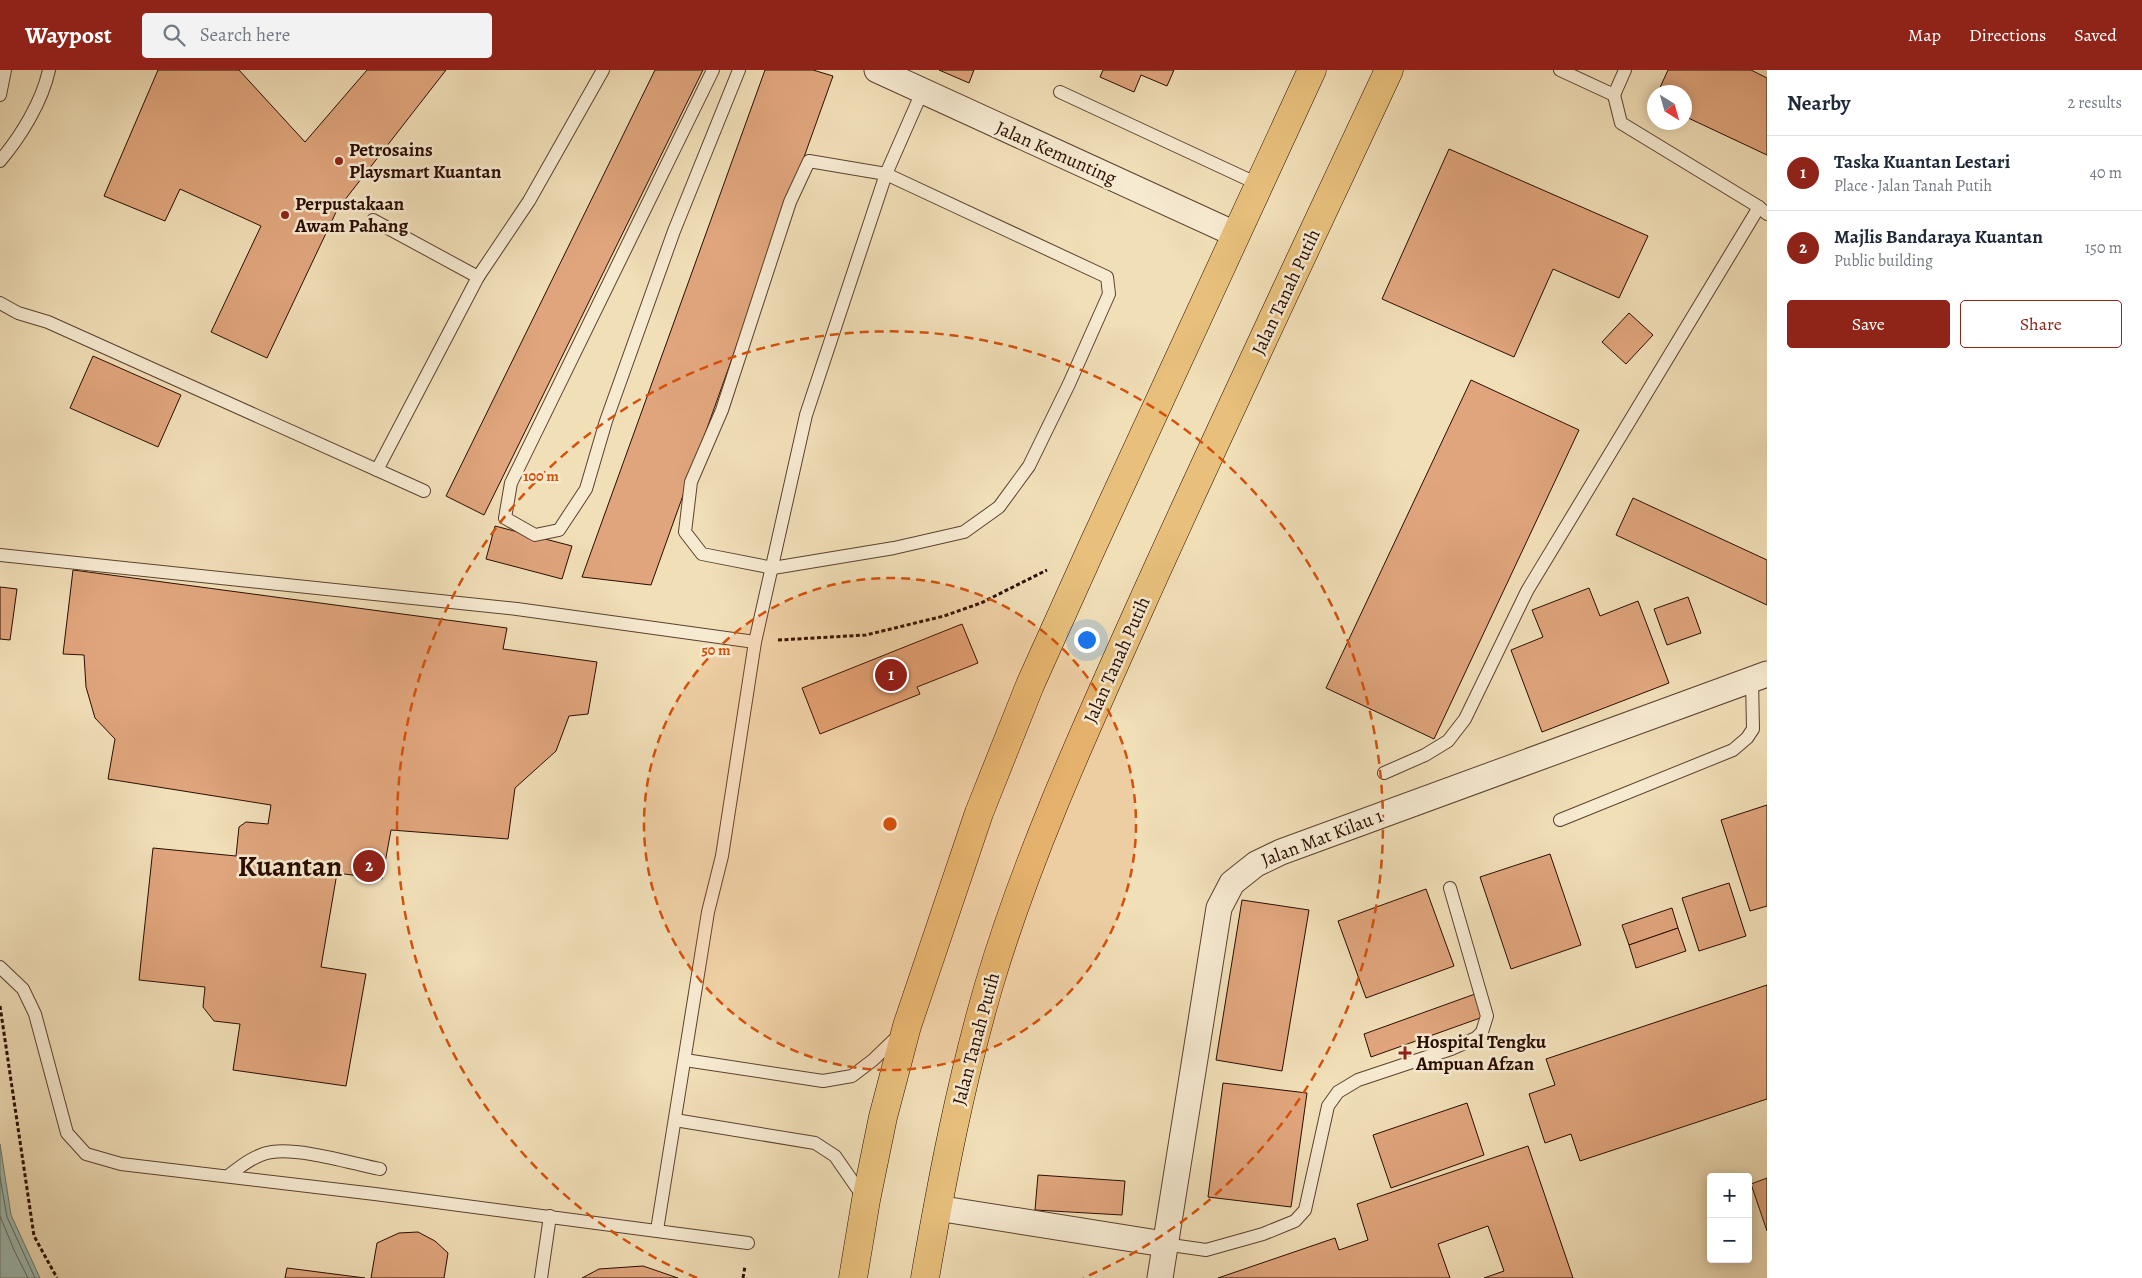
<!DOCTYPE html>
<html lang="en">
<head>
<meta charset="utf-8">
<style>
  body { margin:0; font-family:Alegreya,serif; background:#f2f2f3; color:#1f2937 }
  .controls { position:absolute; right:15px; bottom:15px; display:grid; overflow:hidden; border-radius:5px; box-shadow:0 2px 12px #0003 }
  .controls button { width:45px; height:45px; display:grid; place-items:center; padding:0; border:0; border-bottom:1px solid #e0e1e3; background:#fff; color:#1f2937; font:25px sans-serif }
  .compass { position:absolute; left:1647px; top:15px; width:45px; height:45px; border-radius:50%; background:#fff; box-shadow:0 2px 12px #0003; rotate:143deg }
  .you { position:absolute; left:1086px; top:569px; width:18px; height:18px; margin:-12px; border:4px solid #fff; border-radius:50%; background:#1a73e8; box-shadow:0 0 0 8px #1a73e833 }
  .badge { display:grid; place-items:center; width:32px; height:32px; border-radius:50%; background:#8f2418; color:#fff; font-size:16px; font-weight:700 }
  .pin { position:absolute; translate:-50% -50%; border:2px solid #fff; box-shadow:0 1px 5px #0006 }
  .list { margin:0; padding:0; list-style:none }
  h2 { display:flex; justify-content:space-between; align-items:center; height:65px; margin:0; padding:0 20px; font-size:21px }
  h2 small { font-size:16px; font-weight:400; color:#747a83 }
  .list li { display:grid; grid-template-columns:32px 1fr auto; gap:15px; align-items:center; box-sizing:border-box; height:75px; padding:0 20px; border-top:1px solid #e0e1e3 }
  .list b { display:block; font-size:19px; white-space:nowrap }
  .list p { margin:0; font-size:16px; white-space:nowrap; color:#747a83 }
  .list em { font-size:16px; font-style:normal; color:#747a83 }
  .actions { display:flex; gap:10px; padding:15px 20px }
  .actions a { flex:1; padding:11px 0; border:1px solid #8f2418; border-radius:5px; text-align:center; font-size:18px; color:#8f2418 }
  .actions .main { background:#8f2418; color:#fff }
  .icon { flex:none; width:28px; height:28px; fill:none; stroke:currentColor; stroke-width:2; stroke-linecap:round; stroke-linejoin:round }
  .map { position:relative; flex:none; width:1767px; height:1208px; overflow:hidden }
  header { display:flex; align-items:center; gap:30px; box-sizing:border-box; height:70px; padding:0 25px; background:#8f2418; color:#fff }
  header strong { font-size:24px }
  nav { display:flex; gap:28px; margin-inline-start:auto; font-size:18px }
  .search { width:350px; height:45px; background:#f2f2f3; display:flex; align-items:center; gap:12px; box-sizing:border-box; padding:0 18px; border-radius:5px; color:#747a83; font-size:19px }
  main { display:flex }
  aside { flex:1; background:#fff }
  .map>svg:first-child { display:block }
  .water { fill:#9cbcb5; stroke:#6e766d }
  .lines { fill:none; stroke-linecap:round; stroke-linejoin:round }
  .shore { stroke:#63645a; stroke-width:1 }
  .building { fill:#e0a57c; stroke:#2a0c00 }
  .service-casing { stroke:#5c412e; stroke-width:14 }
  .minor-casing { stroke:#5c412e; stroke-width:27 }
  .trunk-casing { stroke:#2a0c00; stroke-width:29 }
  .path { stroke:#2a0c00; stroke-width:3; stroke-dasharray:4 2.5; stroke-linecap:butt }
  .service { stroke:#f6ead1; stroke-width:12 }
  .minor { stroke:#f6ead1; stroke-width:25 }
  .trunk { stroke:#e8c07c; stroke-width:28 }
  .ring { fill:none; stroke:#d5510b; stroke-width:2.5; stroke-dasharray:9 6 }
  .poi-dot { fill:#8f2418; stroke:#f6ead1; stroke-width:2 }
  .labels { text-anchor:middle; dominant-baseline:central; stroke-width:5; stroke-linejoin:round; paint-order:stroke }
  .poi-label { font-size:19px; font-weight:bold; fill:#2a0c00; stroke:#f6ead1; text-anchor:start }
  .street-label { font-size:19px; fill:#2a0c00; stroke:#f6ead1 }
  .town-label { font-size:29px; font-weight:bold; fill:#2a0c00; stroke:#f6ead1 }
  .centre { fill:#d5510b; stroke:#f6ead1; stroke-width:2.5 }
  .ring-label { font-size:15px; text-anchor:middle; font-weight:bold; fill:#d5510b; stroke:#f6ead1; stroke-width:5; stroke-linejoin:round; paint-order:stroke }
</style>
</head>
<body>
<header>
<strong>Waypost</strong>
<div class="search"><svg class="icon" aria-label="search" viewBox="0 0 24 24"><circle cx="10" cy="10" r="6"/><path d="M15 15l6 6"/></svg>Search here</div>
<nav><a>Map</a><a>Directions</a><a>Saved</a></nav>
</header>
<main>
<div class="map">
<svg width="1767" height="1208" viewBox="0 0 1767 1208">
  <rect width="100%" height="100%" fill="#f1dfb8"/>
  <filter id="stains"><feTurbulence type="fractalNoise" baseFrequency=".004" numOctaves="4"/><feColorMatrix values="0 0 0 0 .2 0 0 0 0 .09 0 0 0 0 .02 0 0 0 .5 -.17"/></filter>
  <radialGradient id="worn" r=".72"><stop offset=".6" stop-color="#630" stop-opacity="0"/><stop offset="1" stop-color="#630" stop-opacity=".3"/></radialGradient>
  <!-- water -->
  <polygon class="water" points="0,1074 11,1145 40,1208 0,1208"/>
  <g class="lines">
    <!-- shore -->
    <g class="shore">
      <polyline points="0,1107 7,1147 35,1208"/>
      <polyline points="0,1146 14,1180 28,1208"/>
    </g>
  </g>
  <!-- building -->
  <g class="building">
    <polygon points="158,0 239,0 305,72 367,0 446,0 337,140 267,288 211,262 261,156 180,119 165,151 104,126"/>
    <polygon points="655,0 703,0 484,445 446,426"/>
    <polygon points="765,0 813,0 833,6 651,515 582,507"/>
    <polygon points="939,0 974,0 969,13"/>
    <polygon points="1103,0 1174,0 1167,16 1141,5 1134,22 1100,7"/>
    <polygon points="1668,0 1751,0 1767,8 1767,85 1684,46 1684,22 1658,22"/>
    <polygon points="1449,79 1648,166 1619,228 1553,199 1514,287 1382,229"/>
    <polygon points="1629,243 1653,265 1626,294 1602,272"/>
    <polygon points="93,286 181,325 158,377 70,338"/>
    <polygon points="1471,310 1579,360 1434,669 1326,618"/>
    <polygon points="1633,428 1767,490 1767,535 1616,465"/>
    <polygon points="495,456 572,476 562,509 486,489"/>
    <polygon points="73,500 507,558 503,579 597,592 588,644 569,646 556,681 515,718 508,769 391,760 382,809 337,803 321,897 366,904 346,1016 233,1000 240,954 214,951 203,937 205,917 139,910 153,778 236,786 239,757 246,752 268,754 271,735 108,709 115,669 95,648 86,617 84,585 63,584"/>
    <polygon points="0,517 17,519 10,570 0,569"/>
    <polygon points="1589,518 1600,546 1638,531 1669,613 1542,662 1511,580 1543,567 1532,540"/>
    <polygon points="1688,527 1701,563 1667,575 1654,539"/>
    <polygon points="962,554 978,593 917,617 920,624 820,664 802,618"/>
    <polygon points="1767,735 1767,836 1750,841 1721,750"/>
    <polygon points="1550,784 1581,875 1511,899 1480,807"/>
    <polygon points="1729,813 1746,866 1699,881 1682,828"/>
    <polygon points="1426,819 1454,896 1366,928 1338,851"/>
    <polygon points="1242,830 1309,840 1282,1001 1216,990"/>
    <polygon points="1672,838 1678,858 1629,875 1622,855"/>
    <polygon points="1678,858 1686,881 1636,898 1629,875"/>
    <polygon points="1767,915 1767,1029 1580,1091 1571,1064 1545,1073 1529,1024 1555,1015 1546,989"/>
    <polygon points="1475,924 1483,947 1371,987 1364,964"/>
    <polygon points="1223,1013 1307,1023 1291,1137 1208,1127"/>
    <polygon points="1467,1033 1484,1085 1391,1118 1373,1065"/>
    <polygon points="1528,1076 1573,1208 1484,1208 1504,1201 1488,1156 1438,1174 1450,1208 1218,1208 1335,1168 1339,1180 1368,1170 1357,1134"/>
    <polygon points="1038,1105 1125,1111 1122,1145 1035,1140"/>
    <polygon points="1767,1108 1767,1161 1751,1114"/>
    <polygon points="418,1162 435,1171 448,1183 444,1208 371,1208 377,1173 399,1163"/>
    <polygon points="643,1196 678,1208 582,1208 599,1199"/>
    <polygon points="287,1198 365,1208 285,1208"/>
  </g>
  <g class="lines">
    <defs>
      <g id="service">
        <polyline points="713,0 511,413 505,448 535,465 559,460 586,419 606,351 674,161 739,0"/>
        <polyline points="1560,0 1614,25 1625,0"/>
        <polyline points="1060,22 1258,114"/>
        <polyline points="0,25 5,0"/>
        <polyline points="1614,25 1621,53 1759,137 1767,144"/>
        <path d="M 0,91 C 21,66 42,32 49,0"/>
        <polygon points="809,91 886,104 1107,207 1109,224 1069,314 1029,396 999,437 964,462 894,478 773,498 702,484 685,462 691,412 722,340 790,132"/>
        <polyline points="373,150 478,207"/>
        <polyline points="0,233 18,243 48,252 424,421"/>
        <polyline points="377,400 478,207 529,131 603,0"/>
        <polyline points="0,485 517,539 755,572"/>
        <polyline points="1384,703 1425,685 1448,671 1465,649 1527,521 1759,137"/>
        <polyline points="1560,750 1733,680 1747,668 1753,659 1752,609"/>
        <polyline points="0,897 23,919 35,944 67,1063 86,1084 121,1094 375,1124 748,1173"/>
        <polyline points="685,990 823,1011 852,1006 873,990 900,964"/>
        <polyline points="675,1050 815,1073 835,1086 864,1128"/>
        <path d="M 228,1106 C 241,1096 256,1084 272,1082 C 301,1078 350,1093 380,1099"/>
        <polyline points="657,1160 708,842 722,786 755,572 806,345 886,104 922,22"/>
        <polyline points="1164,1174 1206,1180 1263,1164 1295,1151 1305,1140 1328,1036 1338,1022 1358,1010 1451,979 1476,968 1482,962 1487,946 1450,818"/>
        <polyline points="541,1208 550,1146"/>
      </g>
      <g id="minor">
        <polyline points="877,0 1235,164"/>
        <polyline points="937,1138 1164,1174"/>
        <polyline points="1160,1208 1219,838 1232,813 1256,794 1281,782 1767,604"/>
      </g>
      <g id="trunk">
        <polyline points="853,1208 866,1130 883,1047 907,956 979,743 1030,615 1093,475 1312,0"/>
        <path d="M 925,1208 C 942,1109 961,1011 989,915 C 1028,784 1086,658 1142,533 C 1222,355 1306,178 1389,0"/>
      </g>
    </defs>
    <!-- service casing -->
    <use href="#service" class="service-casing"/>
    <!-- minor casing -->
    <use href="#minor" class="minor-casing"/>
    <!-- trunk casing -->
    <use href="#trunk" class="trunk-casing"/>
    <!-- path -->
    <g class="path">
      <polyline points="778,570 866,565 944,546 981,533 1047,500"/>
      <polyline points="0,936 34,1166 57,1208"/>
      <polyline points="743,1208 745,1196"/>
    </g>
    <!-- service -->
    <use href="#service" class="service"/>
    <!-- minor -->
    <use href="#minor" class="minor"/>
    <!-- trunk -->
    <use href="#trunk" class="trunk"/>
  </g>
  <!-- distance rings -->
  <circle cx="890" cy="754" r="246" fill="#d5510b" fill-opacity=".12"/>
  <g class="ring">
    <circle cx="890" cy="754" r="246"/>
    <path d="M697 1208A493 493 0 1 1 1083 1208"/>
  </g>
  <!-- markers -->
  <g class="poi-dot">
    <circle cx="339" cy="91" r="5"/>
    <circle cx="285" cy="145" r="5"/>
    <path d="M1402.5 975.5h5v5h5v5h-5v5h-5v-5h-5v-5h5z"/>
  </g>
  <g class="labels">
    <!-- poi labels -->
    <g class="poi-label">
      <text x="349" y="80">Petrosains<tspan x="349" dy="22">Playsmart Kuantan</tspan></text>
      <text x="295" y="134">Perpustakaan<tspan x="295" dy="22">Awam Pahang</tspan></text>
      <text x="1416" y="972">Hospital Tengku<tspan x="1416" dy="22">Ampuan Afzan</tspan></text>
    </g>
    <!-- street labels -->
    <g class="street-label">
      <text transform="translate(1056 83) rotate(24)">Jalan Kemunting</text>
      <text transform="translate(1286 222) rotate(-65)">Jalan Tanah Putih</text>
      <text transform="translate(1117 590) rotate(-66)">Jalan Tanah Putih</text>
      <text transform="translate(1322 768) rotate(-21)">Jalan Mat Kilau 1</text>
      <text transform="translate(976 969) rotate(-75)">Jalan Tanah Putih</text>
    </g>
    <!-- town labels -->
    <g class="town-label">
      <text x="290" y="796">Kuantan</text>
    </g>
  </g>
  <circle cx="890" cy="754" r="8" class="centre"/>
  <g class="ring-label">
    <text x="541" y="411">100 m</text>
    <text x="716" y="585">50 m</text>
  </g>
  <rect width="100%" height="100%" filter="url(#stains)"/>
  <rect width="100%" height="100%" fill="url(#worn)"/>
</svg>
<div class="controls">
<button>+</button>
<button>−</button>
</div>
<svg class="compass" viewBox="-18 -18 36 36"><path d="M0-13l5 13h-10z" fill="#e53935"/><path d="M0 13l5-13h-10z" fill="#747a83"/></svg>
<div class="you"></div>
<div class="pin badge" style="left:891px;top:605px">1</div>
<div class="pin badge" style="left:369px;top:796px">2</div>
</div>
<aside>
<h2>Nearby<small>2 results</small></h2>
<ul class="list">
<li><span class="badge">1</span><div><b>Taska Kuantan Lestari</b><p>Place · Jalan Tanah Putih</p></div><em>40 m</em></li>
<li><span class="badge">2</span><div><b>Majlis Bandaraya Kuantan</b><p>Public building</p></div><em>150 m</em></li>
</ul>
<div class="actions"><a class="main">Save</a><a>Share</a></div>
</aside>
</main>
</body>
</html>
